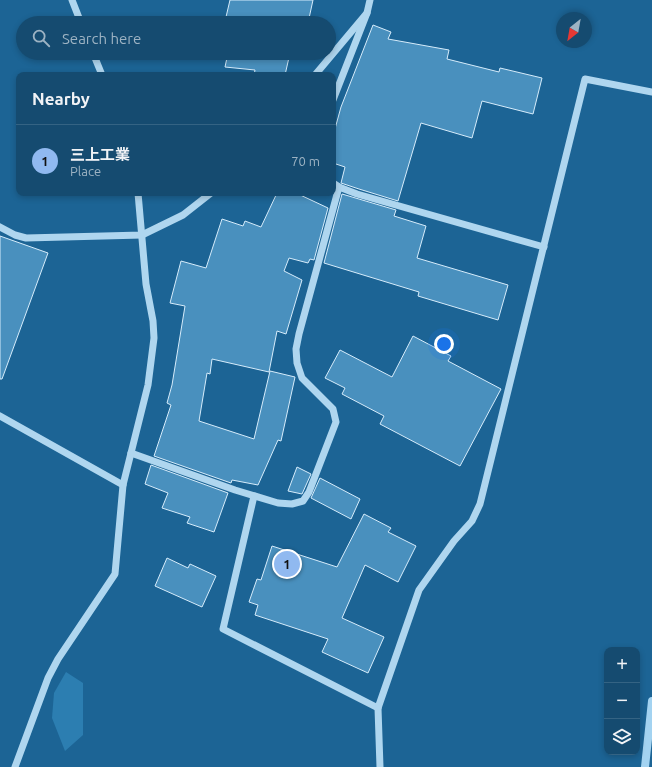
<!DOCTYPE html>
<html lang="en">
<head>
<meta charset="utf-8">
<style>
  body { margin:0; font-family:Ubuntu,"Noto Sans JP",sans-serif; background:#1e5275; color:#f1f3f6 }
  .controls { position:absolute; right:12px; bottom:12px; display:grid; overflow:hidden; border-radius:8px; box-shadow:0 2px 6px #0003 }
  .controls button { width:36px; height:36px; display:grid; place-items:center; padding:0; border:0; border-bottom:1px solid #346383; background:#154b70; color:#f1f3f6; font:20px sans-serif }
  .compass { position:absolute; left:556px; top:12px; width:36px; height:36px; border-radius:50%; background:#154b70; box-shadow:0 2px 6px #0003; rotate:211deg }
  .you { position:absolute; left:444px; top:344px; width:14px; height:14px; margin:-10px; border:3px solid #fff; border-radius:50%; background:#1a73e8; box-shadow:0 0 0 6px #1a73e833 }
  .badge { display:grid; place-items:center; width:26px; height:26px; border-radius:50%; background:#90b9f0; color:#111; font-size:13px; font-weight:700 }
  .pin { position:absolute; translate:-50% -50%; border:2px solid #fff; box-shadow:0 1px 4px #0006 }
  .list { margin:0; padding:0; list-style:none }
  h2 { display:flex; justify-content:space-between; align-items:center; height:52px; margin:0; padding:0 16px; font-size:17px }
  h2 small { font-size:13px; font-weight:400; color:#9db3c3 }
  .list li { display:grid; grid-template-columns:26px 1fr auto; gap:12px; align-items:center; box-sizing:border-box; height:72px; padding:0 16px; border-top:1px solid #346383 }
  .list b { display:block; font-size:15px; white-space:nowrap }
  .list p { margin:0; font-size:13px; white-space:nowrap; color:#9db3c3 }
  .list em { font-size:13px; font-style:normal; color:#9db3c3 }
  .icon { flex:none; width:22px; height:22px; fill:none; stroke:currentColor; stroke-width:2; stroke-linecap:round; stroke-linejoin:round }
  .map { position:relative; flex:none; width:652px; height:767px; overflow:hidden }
  .search { position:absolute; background:#154b70; box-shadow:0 2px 6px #0003; left:16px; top:16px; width:320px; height:44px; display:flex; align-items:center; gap:10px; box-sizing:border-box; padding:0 14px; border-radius:22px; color:#9db3c3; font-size:15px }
  .panel { position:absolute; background:#154b70; box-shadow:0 2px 6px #0003; left:16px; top:72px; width:320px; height:124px; border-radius:8px }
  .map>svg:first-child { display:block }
  .green { fill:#2c7eb1 }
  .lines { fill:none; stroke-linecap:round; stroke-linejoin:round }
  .stream { stroke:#a3d3f1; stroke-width:8 }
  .building { fill:#4990be; stroke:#d6ecfb }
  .minor { stroke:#afd6ef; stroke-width:7 }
</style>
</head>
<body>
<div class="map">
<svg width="652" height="767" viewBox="0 0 652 767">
  <rect width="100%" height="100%" fill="#1c6495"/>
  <!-- green -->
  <polygon class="green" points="66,672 83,683 83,735 65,751 52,718 54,693"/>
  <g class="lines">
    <!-- stream -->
    <polyline class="stream" points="645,767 652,701"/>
  </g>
  <!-- building -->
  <g class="building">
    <polygon points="230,0 313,0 308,23 235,23 236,20 226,17"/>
    <polygon points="373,25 391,32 388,39 449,50 447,59 499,72 500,68 542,78 533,114 482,101 472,138 421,123 398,201 359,189 341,183 345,167 333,163 333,136 341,107"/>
    <polygon points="228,53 290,53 285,75 254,75 255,70 225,67"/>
    <polygon points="277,193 296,193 328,208 314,260 310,259 308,263 289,258 284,271 302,280 286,334 277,331 269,372 212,359 210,374 207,373 199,421 254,439 270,371 295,377 281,441 278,440 258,485 232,480 231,483 154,456 171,405 167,403 172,385 185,306 170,303 181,261 206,268 222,219 243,226 245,221 261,227"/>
    <polygon points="342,194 396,210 394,216 426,226 417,258 508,285 498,320 418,296 419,292 324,263"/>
    <polygon points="0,236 48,253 2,379 0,379"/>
    <polygon points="413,336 451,356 448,361 501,389 460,466 380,424 384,416 342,394 345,388 325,378 340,350 392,377"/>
    <polygon points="151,465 228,493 214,532 187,523 190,517 162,508 168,493 145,484"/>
    <polygon points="297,467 311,474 302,494 288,491"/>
    <polygon points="320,478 360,499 351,519 311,498"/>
    <polygon points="364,514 391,528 388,532 416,546 398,582 365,565 342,618 384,637 368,673 322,652 328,639 255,615 258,605 249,602 257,579 261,580 272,546 337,567"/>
    <polygon points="167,558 188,568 190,564 216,576 202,607 155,586"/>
  </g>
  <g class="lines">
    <!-- minor -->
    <g class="minor">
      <polyline points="72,0 81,23"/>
      <polyline points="93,53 102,75"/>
      <polyline points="315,75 367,13 370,0"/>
      <polyline points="333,100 367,13"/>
      <polyline points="333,183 339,187 357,194 544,247"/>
      <polyline points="0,227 15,235 26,238 142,235 183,215 211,193"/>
      <polyline points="0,416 123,485"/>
      <polyline points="131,453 235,490 278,503 292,504 303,501 309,492 336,422 333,409 302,378 297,363 296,349 299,334 339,187"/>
      <polyline points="254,496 223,629 378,708"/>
      <polyline points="15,767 48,678 58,659 115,574 123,485 148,385 154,338 153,321 146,284 138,193"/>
      <polyline points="380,767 378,708 419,590 454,541 472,521 480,504 585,79 652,92"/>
    </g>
  </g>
</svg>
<div class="controls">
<button>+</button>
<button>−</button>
<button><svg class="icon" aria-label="layers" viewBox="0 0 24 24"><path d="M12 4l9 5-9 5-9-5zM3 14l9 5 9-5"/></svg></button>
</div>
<svg class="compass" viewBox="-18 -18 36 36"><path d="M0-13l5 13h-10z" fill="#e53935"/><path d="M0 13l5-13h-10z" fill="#9db3c3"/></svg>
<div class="you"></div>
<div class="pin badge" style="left:287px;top:564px">1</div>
<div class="search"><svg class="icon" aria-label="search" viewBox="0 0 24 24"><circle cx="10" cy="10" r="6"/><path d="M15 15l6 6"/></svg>Search here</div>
<section class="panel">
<h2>Nearby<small></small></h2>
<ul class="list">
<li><span class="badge">1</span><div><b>三上工業</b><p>Place</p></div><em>70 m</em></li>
</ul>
</section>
</div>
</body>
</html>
